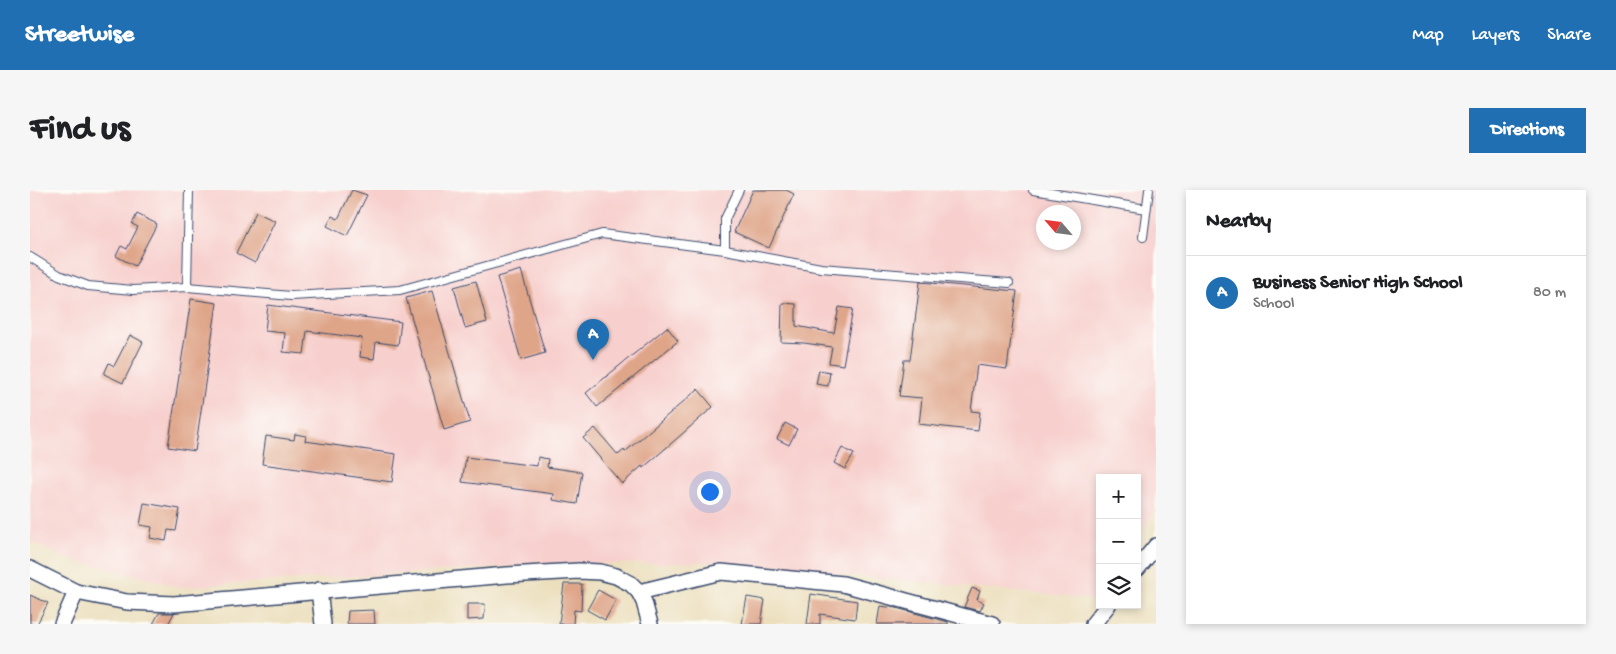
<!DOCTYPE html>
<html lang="en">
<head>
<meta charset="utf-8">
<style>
  body { margin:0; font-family:"Gochi Hand",sans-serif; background:#f6f6f6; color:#202124 }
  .controls { position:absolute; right:15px; bottom:15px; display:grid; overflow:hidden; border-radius:0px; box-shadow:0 2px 8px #0003 }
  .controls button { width:45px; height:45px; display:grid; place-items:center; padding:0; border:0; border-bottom:1px solid #e0e0e0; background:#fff; color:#202124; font:25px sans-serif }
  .compass { position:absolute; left:1006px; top:15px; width:45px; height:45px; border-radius:50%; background:#fff; box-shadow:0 2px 8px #0003; rotate:298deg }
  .you { position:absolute; left:679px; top:301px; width:18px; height:18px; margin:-12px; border:4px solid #fff; border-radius:50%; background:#1a73e8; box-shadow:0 0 0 8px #1a73e833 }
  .badge { display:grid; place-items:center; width:32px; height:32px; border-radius:50%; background:#1f6fb2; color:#fff; font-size:16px; font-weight:700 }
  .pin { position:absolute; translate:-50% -41px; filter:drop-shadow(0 1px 2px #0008) }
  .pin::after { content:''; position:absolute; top:26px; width:18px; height:15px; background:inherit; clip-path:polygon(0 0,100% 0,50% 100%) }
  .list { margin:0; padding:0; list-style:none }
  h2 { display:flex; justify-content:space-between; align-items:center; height:65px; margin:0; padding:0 20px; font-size:21px }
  h2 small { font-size:16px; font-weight:400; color:#757577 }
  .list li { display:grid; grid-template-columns:32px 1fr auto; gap:15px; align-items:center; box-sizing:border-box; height:75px; padding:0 20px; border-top:1px solid #e0e0e0 }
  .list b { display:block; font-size:19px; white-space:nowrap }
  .list p { margin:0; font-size:16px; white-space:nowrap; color:#757577 }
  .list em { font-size:16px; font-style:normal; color:#757577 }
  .icon { flex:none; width:28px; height:28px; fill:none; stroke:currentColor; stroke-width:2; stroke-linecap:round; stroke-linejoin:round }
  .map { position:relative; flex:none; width:1126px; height:434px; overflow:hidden; border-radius:0px }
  header { display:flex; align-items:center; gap:30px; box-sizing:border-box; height:70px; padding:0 25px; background:#1f6fb2; color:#fff }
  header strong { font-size:24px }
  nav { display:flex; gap:28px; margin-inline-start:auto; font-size:18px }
  .intro { display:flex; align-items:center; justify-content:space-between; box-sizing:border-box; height:120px; padding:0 30px }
  h1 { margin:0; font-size:35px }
  .button { padding:12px 22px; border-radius:0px; background:#1f6fb2; color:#fff; font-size:18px; font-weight:700 }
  main { display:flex; gap:30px; padding:0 30px }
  aside { flex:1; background:#fff; border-radius:0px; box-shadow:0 2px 8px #0003 }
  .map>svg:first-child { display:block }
  .built { fill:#f7d0ce; fill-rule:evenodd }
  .building { fill:#dfa589 }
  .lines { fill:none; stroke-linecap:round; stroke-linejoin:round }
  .lane-casing { stroke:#3a496c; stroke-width:10 }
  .street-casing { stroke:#3a496c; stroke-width:18 }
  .lane { stroke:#fff; stroke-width:8 }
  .street { stroke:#fff; stroke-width:15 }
</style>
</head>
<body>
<header>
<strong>Streetwise</strong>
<nav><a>Map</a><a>Layers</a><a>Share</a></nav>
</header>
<div class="intro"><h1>Find us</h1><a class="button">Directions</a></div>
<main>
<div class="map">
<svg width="1126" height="434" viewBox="0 0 1126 434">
  <rect width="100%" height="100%" fill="#fdfcf7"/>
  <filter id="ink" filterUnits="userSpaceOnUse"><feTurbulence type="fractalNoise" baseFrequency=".02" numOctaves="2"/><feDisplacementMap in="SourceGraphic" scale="10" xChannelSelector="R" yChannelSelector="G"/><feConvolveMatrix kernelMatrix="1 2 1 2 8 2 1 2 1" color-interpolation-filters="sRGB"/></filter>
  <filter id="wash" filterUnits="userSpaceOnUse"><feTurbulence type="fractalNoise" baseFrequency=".0096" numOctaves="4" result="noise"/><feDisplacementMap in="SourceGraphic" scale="20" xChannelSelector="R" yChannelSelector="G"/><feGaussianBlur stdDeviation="1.12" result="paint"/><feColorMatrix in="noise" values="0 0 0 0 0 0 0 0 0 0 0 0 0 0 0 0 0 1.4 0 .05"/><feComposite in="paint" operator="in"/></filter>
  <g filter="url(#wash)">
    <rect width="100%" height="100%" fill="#ecdfbe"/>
    <!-- built -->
    <path class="built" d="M 0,0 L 1126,0 L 1126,317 L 1107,350 L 1107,288 L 1070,288 L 1070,410 L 689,372 L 511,375 L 150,397 L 35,368 L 0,351 ZM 1014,22 L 1044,22 L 1044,52 L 1014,52 Z"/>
    <g id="blocks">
      <!-- building -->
      <g class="building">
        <polygon points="322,0 337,5 317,46 297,36 302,26 308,29"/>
        <polygon points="723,0 756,0 764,4 739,58 704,42"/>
        <polygon points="226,22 245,31 225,73 206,63"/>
        <polygon points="107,24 127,34 105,76 86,66 91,56 97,59 108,37 102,34"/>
        <polygon points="491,80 515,163 491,170 467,87"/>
        <polygon points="446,91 457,132 435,138 424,97"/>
        <polygon points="890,92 987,101 977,179 947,175 941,221 950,222 948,241 889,234 892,208 869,206 874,170 880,170"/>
        <polygon points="402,101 440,232 414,240 376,108"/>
        <polygon points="161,109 187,113 165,261 138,257"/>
        <polygon points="752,113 766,114 766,136 804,143 809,117 823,119 813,175 799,173 802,157 774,153 751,152"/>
        <polygon points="238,115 371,132 368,155 346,152 344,169 330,167 332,148 277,141 274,164 253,162 255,143 235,141"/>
        <polygon points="637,137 648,151 567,217 556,203"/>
        <polygon points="100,145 113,152 93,193 74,184 79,173 84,176"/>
        <polygon points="789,180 800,182 798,196 786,194"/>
        <polygon points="668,199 683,217 613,278 612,276 592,294 553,248 565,238 588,265 594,260 595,262"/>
        <polygon points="755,233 767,239 759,255 747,249"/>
        <polygon points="265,244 276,246 275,251 366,264 362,292 232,274 236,246 264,250"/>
        <polygon points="812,258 824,264 815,279 804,273"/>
        <polygon points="436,267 507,276 508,267 518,269 517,277 552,282 547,314 523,310 524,304 432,292"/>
        <polygon points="114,313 150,319 146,341 138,340 136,351 120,348 122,337 110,335"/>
        <polygon points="534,394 552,394 551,421 544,420 543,434 529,434"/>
        <polygon points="942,398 950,401 947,410 954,413 950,421 934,417"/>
        <polygon points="568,400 586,410 575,430 557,420"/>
        <polygon points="781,404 827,411 825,429 790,424 790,434 777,434"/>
        <polygon points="0,405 18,413 7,434 0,434"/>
        <polygon points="717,407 735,410 731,434 712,434"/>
        <polygon points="437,414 455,414 454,429 437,430"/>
        <polygon points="850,416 866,418 918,432 918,434 847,434"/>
        <polygon points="344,420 345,434 317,434 318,421"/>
        <polygon points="129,423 144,423 138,434 123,434"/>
      </g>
    </g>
  </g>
  <g filter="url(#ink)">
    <use href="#blocks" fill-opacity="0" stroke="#3a496c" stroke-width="1"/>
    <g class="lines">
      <defs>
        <g id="lane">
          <polyline points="1003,0 1116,19"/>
          <polyline points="1113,47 1119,0"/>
          <polyline points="695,60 695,29 709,0"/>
          <polyline points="0,67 29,85 58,96 103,100 157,97 261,106 370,100 572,44 695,60 791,78 979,93"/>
          <polyline points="157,97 159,0"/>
        </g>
        <g id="street">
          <polyline points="0,379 46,402 97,412 144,414 477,385 549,381 570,382 586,386 601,394 609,402 614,412 620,434"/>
          <polyline points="1107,379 1126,356"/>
          <polyline points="289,400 293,434"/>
          <polyline points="609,402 691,382 813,394 962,434"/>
          <polyline points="32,434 46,402"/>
          <polyline points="1063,434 1078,415"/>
        </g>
      </defs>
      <!-- lane casing -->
      <use href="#lane" class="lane-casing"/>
      <!-- street casing -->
      <use href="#street" class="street-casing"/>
      <!-- lane -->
      <use href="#lane" class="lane"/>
      <!-- street -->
      <use href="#street" class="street"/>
    </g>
  </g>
</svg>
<div class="controls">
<button>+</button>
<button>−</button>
<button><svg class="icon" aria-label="layers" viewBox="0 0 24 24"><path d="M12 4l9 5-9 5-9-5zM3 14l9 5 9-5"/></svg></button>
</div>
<svg class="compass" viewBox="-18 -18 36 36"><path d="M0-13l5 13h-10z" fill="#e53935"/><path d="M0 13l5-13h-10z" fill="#757577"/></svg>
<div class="you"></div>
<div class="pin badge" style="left:563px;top:170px">A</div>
</div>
<aside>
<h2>Nearby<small></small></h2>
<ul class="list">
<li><span class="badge">A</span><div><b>Business Senior High School</b><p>School</p></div><em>80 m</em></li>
</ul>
</aside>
</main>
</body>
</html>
